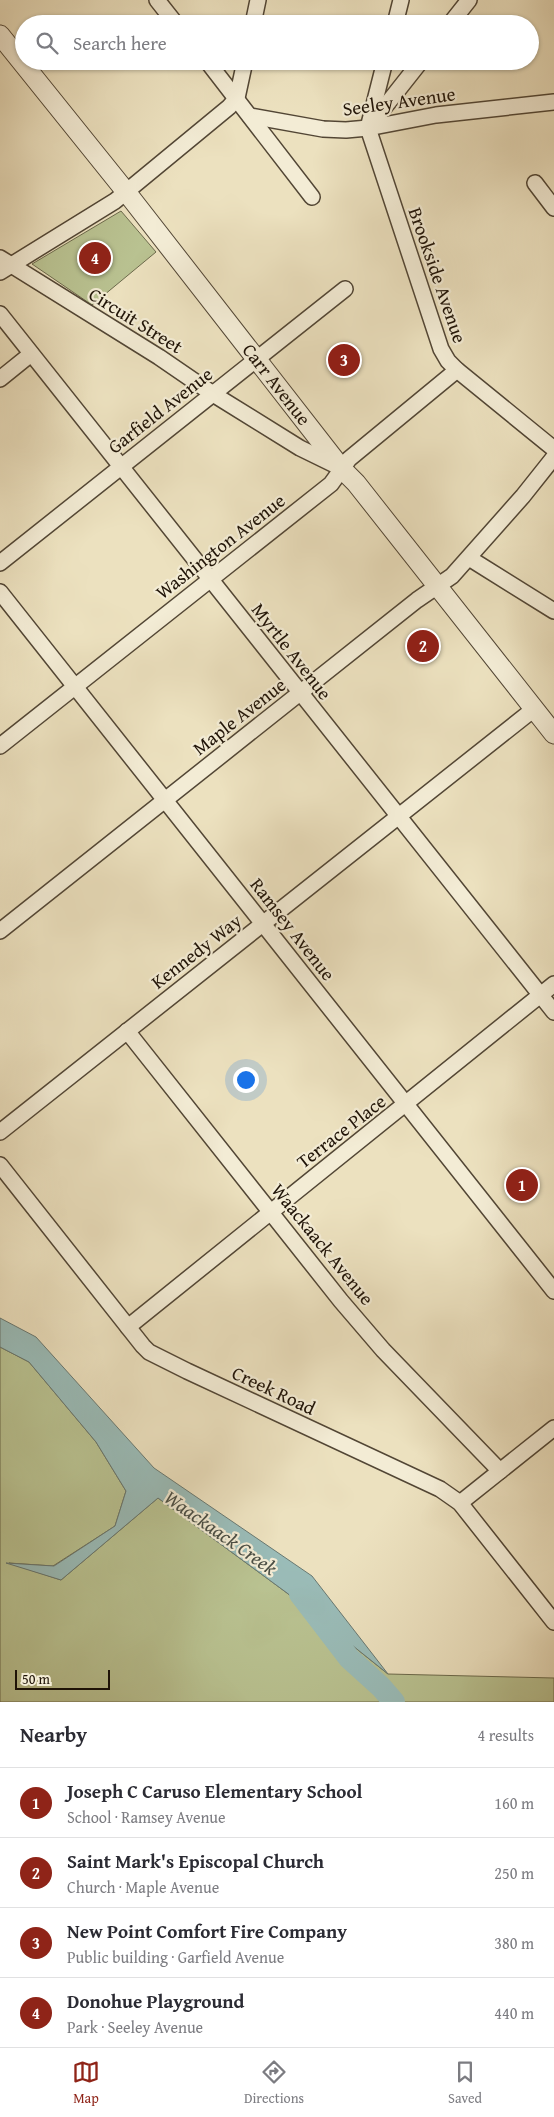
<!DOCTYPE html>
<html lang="en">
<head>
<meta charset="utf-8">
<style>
  body { margin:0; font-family:"Gentium Book Plus",serif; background:#f2f2f3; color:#2b2b33 }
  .scale { position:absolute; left:15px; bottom:12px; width:95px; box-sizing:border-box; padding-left:5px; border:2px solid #1f1307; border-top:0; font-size:14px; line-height:18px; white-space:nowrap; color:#1f1307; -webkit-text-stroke:4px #f3ecd5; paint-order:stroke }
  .you { position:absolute; left:245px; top:1079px; width:18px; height:18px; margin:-12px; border:4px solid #fff; border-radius:50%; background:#1a73e8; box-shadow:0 0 0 8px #1a73e833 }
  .badge { display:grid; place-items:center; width:32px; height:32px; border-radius:50%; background:#8f2418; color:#fff; font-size:16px; font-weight:700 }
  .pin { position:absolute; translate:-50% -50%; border:2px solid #fff; box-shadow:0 1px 5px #0006 }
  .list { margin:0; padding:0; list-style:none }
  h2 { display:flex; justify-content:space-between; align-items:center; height:65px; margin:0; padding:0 20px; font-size:21px }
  h2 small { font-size:16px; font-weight:400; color:#7c7c81 }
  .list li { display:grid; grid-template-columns:32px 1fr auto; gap:15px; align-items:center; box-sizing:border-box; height:70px; padding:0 20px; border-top:1px solid #e1e1e2 }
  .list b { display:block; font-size:19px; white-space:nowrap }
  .list p { margin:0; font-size:16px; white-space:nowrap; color:#7c7c81 }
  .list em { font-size:16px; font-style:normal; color:#7c7c81 }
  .icon { flex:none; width:28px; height:28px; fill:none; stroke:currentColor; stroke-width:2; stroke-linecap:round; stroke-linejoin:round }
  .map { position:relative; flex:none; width:554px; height:1702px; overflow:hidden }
  .search { position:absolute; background:#fff; box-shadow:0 1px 4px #0004; left:15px; right:15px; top:15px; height:55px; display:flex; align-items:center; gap:12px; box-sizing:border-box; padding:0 18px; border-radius:28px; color:#7c7c81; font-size:19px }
  .sheet { height:345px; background:#fff }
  nav { display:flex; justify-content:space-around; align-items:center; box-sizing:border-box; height:70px; border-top:1px solid #e1e1e2; background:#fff; font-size:14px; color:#7c7c81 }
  nav a { display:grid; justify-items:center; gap:2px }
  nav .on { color:#8f2418 }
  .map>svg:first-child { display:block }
  .green { fill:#b9c291; stroke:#6c6a4c }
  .water { fill:#9abcb8; stroke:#697871 }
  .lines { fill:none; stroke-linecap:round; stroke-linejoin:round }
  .river { stroke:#9abcb8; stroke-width:22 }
  .minor-casing { stroke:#524635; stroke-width:18 }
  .tertiary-casing { stroke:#524635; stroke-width:21 }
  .minor { stroke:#f3ecd5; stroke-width:15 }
  .tertiary { stroke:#f3ecd5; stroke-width:19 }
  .labels { text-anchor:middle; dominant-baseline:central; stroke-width:4.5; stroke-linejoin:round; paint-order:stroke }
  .street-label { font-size:19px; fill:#1f1307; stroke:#f3ecd5 }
  .water-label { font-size:20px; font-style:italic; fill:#4a4e45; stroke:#f3ecd5 }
</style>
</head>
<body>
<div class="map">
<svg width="554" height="1702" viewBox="0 0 554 1702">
  <rect width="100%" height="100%" fill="#ece1bf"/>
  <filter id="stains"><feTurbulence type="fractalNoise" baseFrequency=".004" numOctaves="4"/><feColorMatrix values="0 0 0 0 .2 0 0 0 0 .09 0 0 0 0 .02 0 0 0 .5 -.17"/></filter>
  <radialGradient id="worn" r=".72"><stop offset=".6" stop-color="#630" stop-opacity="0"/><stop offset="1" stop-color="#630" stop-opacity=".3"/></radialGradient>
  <!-- green -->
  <g class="green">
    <polygon points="121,211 156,252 92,305 32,264"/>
    <polygon points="0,1347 29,1362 96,1442 126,1491 115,1526 53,1566 9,1563 61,1580 158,1498 287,1593 388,1674 554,1678 554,1702 0,1702"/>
  </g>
  <!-- water -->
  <polygon class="water" points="0,1318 36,1337 154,1468 312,1576 388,1674 287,1593 158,1498 61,1580 6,1563 54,1566 115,1526 126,1491 96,1442 29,1362 0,1347"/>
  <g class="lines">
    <!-- river -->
    <polyline class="river" points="300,1594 349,1658 381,1687 394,1702"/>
    <defs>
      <g id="minor">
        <polyline points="157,0 176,24"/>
        <polyline points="253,24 258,0"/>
        <polyline points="395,24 401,0"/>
        <polyline points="450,24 469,0"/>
        <polyline points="207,61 312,197"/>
        <polyline points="385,61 368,128 441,349 448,361 457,370 554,449"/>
        <polyline points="250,116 323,129 346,130 368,128 436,115 554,102"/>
        <polyline points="372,123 421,61"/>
        <polyline points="535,183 554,208"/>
        <polyline points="0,258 159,357 213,394 300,448 341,468"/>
        <polyline points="0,272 115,201 229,107 237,98 245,61"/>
        <polyline points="0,314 554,1012"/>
        <polyline points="0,379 31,354"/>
        <polyline points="469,558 554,611"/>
        <polyline points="0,563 345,289"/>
        <polyline points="0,592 554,1291"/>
        <polyline points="0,746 331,484 349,459 457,370"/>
        <polyline points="0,931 417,600 452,576 523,496 554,457"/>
        <polyline points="127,1031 341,1301 383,1350 500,1471"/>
        <polyline points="0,1132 534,709"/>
        <polyline points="0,1165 143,1346 149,1352 187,1371 440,1489 460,1503 554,1622"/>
        <polyline points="128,1327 554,984"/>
        <polyline points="460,1503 554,1428"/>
      </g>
      <polyline id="tertiary" points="0,35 127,193 342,469 356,483 554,734"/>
    </defs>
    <!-- minor casing -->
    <use href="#minor" class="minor-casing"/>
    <!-- tertiary casing -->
    <use href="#tertiary" class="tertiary-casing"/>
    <!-- minor -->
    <use href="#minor" class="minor"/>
    <!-- tertiary -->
    <use href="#tertiary" class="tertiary"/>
  </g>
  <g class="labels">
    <!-- street labels -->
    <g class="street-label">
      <text transform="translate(399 101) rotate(-8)">Seeley Avenue</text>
      <text transform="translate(438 275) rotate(71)">Brookside Avenue</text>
      <text transform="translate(136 320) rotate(32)">Circuit Street</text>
      <text transform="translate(277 384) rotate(52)">Carr Avenue</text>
      <text transform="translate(160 410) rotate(-38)">Garfield Avenue</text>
      <text transform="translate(220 546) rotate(-38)">Washington Avenue</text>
      <text transform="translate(292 651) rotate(52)">Myrtle Avenue</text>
      <text transform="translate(239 716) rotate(-38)">Maple Avenue</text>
      <text transform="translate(293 929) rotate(52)">Ramsey Avenue</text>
      <text transform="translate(196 951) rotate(-38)">Kennedy Way</text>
      <text transform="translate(341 1131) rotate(-38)">Terrace Place</text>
      <text transform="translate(323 1244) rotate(51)">Waackaack Avenue</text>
      <text transform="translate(274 1390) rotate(25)">Creek Road</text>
    </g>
    <!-- water labels -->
    <g class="water-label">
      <text transform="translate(221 1532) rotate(35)">Waackaack Creek</text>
    </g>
  </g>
  <rect width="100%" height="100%" filter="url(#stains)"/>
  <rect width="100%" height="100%" fill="url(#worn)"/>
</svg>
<div class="scale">50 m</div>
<div class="you"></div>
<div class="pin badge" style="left:522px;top:1185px">1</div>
<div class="pin badge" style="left:423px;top:646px">2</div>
<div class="pin badge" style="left:344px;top:360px">3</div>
<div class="pin badge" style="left:95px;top:258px">4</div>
<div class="search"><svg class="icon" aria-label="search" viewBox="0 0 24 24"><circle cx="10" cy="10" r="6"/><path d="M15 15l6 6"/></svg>Search here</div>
</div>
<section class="sheet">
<h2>Nearby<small>4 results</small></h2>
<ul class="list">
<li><span class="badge">1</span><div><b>Joseph C Caruso Elementary School</b><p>School · Ramsey Avenue</p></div><em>160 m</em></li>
<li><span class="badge">2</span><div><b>Saint Mark's Episcopal Church</b><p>Church · Maple Avenue</p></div><em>250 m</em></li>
<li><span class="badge">3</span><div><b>New Point Comfort Fire Company</b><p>Public building · Garfield Avenue</p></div><em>380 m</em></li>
<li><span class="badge">4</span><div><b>Donohue Playground</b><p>Park · Seeley Avenue</p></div><em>440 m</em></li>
</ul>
</section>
<nav>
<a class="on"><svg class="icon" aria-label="map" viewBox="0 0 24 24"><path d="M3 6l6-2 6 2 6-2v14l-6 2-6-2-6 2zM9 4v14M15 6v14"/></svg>Map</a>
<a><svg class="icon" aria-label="directions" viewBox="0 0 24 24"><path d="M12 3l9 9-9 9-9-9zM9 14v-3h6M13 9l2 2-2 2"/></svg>Directions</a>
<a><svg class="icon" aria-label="saved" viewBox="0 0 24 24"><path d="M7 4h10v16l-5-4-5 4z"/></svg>Saved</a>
</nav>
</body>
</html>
